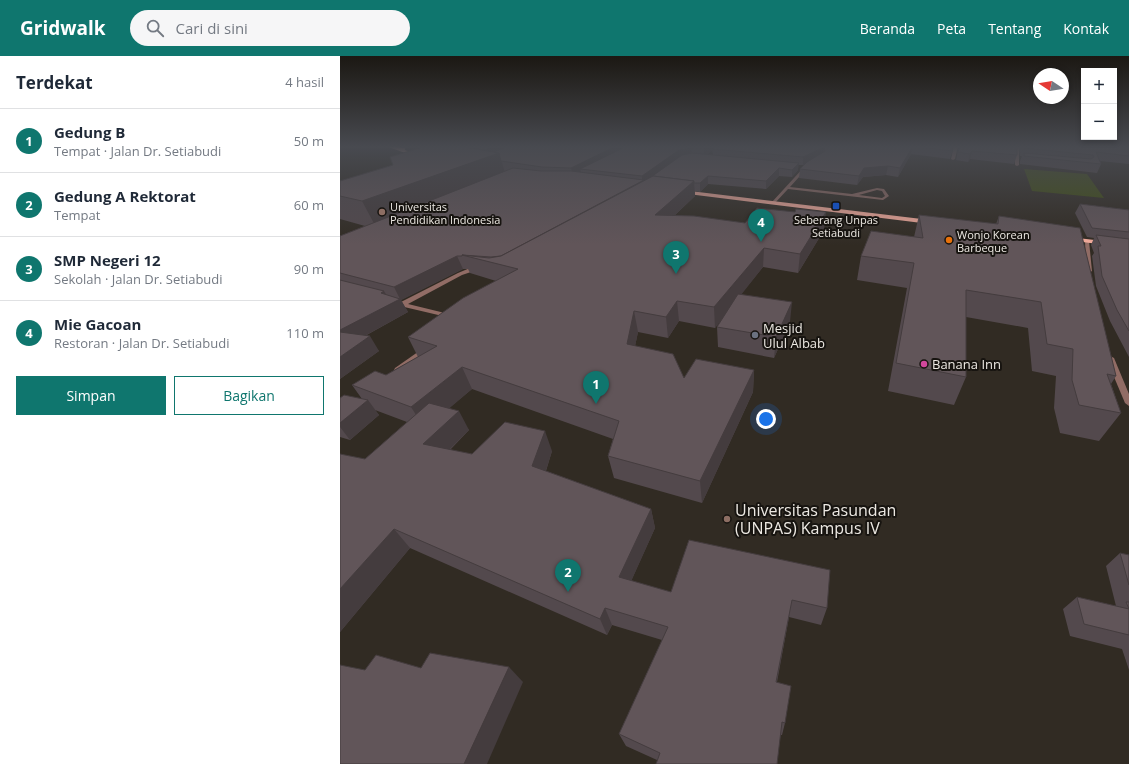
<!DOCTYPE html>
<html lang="id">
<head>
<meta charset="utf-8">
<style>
  body { margin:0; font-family:"Open Sans",sans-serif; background:#f6f6f7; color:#1f2937 }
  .controls { position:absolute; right:12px; top:12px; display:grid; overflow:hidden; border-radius:0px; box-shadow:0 2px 6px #0003 }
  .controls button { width:36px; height:36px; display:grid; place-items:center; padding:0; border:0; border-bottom:1px solid #e0e1e3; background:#fff; color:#1f2937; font:20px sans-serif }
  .compass { position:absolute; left:693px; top:12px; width:36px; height:36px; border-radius:50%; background:#fff; box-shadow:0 2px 6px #0003; rotate:282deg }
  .you { position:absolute; left:426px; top:363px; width:14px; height:14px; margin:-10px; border:3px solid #fff; border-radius:50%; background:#1a73e8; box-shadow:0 0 0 6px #1a73e833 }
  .badge { display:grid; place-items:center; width:26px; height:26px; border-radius:50%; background:#0f766e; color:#fff; font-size:13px; font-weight:700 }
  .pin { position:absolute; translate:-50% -33px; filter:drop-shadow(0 1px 2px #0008) }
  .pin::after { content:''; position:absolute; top:21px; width:14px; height:12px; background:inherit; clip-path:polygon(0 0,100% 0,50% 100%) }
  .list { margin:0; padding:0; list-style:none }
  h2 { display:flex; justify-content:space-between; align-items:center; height:52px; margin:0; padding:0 16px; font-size:17px }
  h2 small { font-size:13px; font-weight:400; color:#747a83 }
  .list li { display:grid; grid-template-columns:26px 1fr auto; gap:12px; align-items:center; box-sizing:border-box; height:64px; padding:0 16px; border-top:1px solid #e0e1e3 }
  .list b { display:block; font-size:15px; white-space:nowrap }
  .list p { margin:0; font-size:13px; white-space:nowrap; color:#747a83 }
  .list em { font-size:13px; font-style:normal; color:#747a83 }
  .actions { display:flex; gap:8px; padding:12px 16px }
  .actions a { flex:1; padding:9px 0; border:1px solid #0f766e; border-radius:0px; text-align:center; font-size:14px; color:#0f766e }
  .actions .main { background:#0f766e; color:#fff }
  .icon { flex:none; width:22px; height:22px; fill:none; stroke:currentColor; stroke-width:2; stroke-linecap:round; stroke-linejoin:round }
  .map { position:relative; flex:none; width:789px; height:708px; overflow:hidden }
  header { display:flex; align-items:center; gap:24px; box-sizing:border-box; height:56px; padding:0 20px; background:#0f766e; color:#fff }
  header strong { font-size:19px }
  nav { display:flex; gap:22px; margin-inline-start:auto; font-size:14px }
  .search { width:280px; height:36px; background:#f6f6f7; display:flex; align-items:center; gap:10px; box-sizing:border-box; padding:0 14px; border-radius:22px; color:#747a83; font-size:15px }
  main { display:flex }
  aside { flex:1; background:#fff }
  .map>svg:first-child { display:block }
  .green { fill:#414f12 }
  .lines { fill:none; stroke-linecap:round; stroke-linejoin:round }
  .minor { fill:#916c65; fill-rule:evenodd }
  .primary { fill:#f6ac9c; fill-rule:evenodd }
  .wall { fill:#53494d; fill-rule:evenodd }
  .shaded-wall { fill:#443c3e }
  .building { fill:#615559; stroke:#443c3e }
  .transit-dot { fill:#1a4fb4; stroke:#171410; stroke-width:1.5 }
  .education-dot { fill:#8d6e63; stroke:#171410; stroke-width:1.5 }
  .food-dot { fill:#e8710a; stroke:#171410; stroke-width:1.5 }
  .worship-dot { fill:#6b7280; stroke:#171410; stroke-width:1.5 }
  .hotel-dot { fill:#d1479c; stroke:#171410; stroke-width:1.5 }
  .labels { text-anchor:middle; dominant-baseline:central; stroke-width:4; stroke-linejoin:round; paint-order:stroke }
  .far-poi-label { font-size:11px; fill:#ede9e3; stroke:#171410; text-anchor:start }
  .poi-label { font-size:13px; fill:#ede9e3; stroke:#171410; text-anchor:start }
  .near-poi-label { font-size:16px; fill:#ede9e3; stroke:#171410; text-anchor:start }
</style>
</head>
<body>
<header>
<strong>Gridwalk</strong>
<div class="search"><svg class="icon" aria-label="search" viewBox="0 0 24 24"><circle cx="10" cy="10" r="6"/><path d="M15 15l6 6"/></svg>Cari di sini</div>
<nav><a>Beranda</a><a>Peta</a><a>Tentang</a><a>Kontak</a></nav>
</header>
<main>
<aside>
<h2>Terdekat<small>4 hasil</small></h2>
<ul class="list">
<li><span class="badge">1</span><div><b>Gedung B</b><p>Tempat · Jalan Dr. Setiabudi</p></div><em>50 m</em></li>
<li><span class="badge">2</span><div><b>Gedung A Rektorat</b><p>Tempat</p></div><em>60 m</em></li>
<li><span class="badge">3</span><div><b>SMP Negeri 12</b><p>Sekolah · Jalan Dr. Setiabudi</p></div><em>90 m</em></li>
<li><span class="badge">4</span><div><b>Mie Gacoan</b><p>Restoran · Jalan Dr. Setiabudi</p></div><em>110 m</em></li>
</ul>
<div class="actions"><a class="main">Simpan</a><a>Bagikan</a></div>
</aside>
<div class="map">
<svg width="789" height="708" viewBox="0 0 789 708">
  <rect width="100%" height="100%" fill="#312b23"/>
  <!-- green -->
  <polygon class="green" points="684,113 747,118 764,142 692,135"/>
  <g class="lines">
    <!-- minor -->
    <g class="minor">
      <polygon points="614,90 618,90 615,103 613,104 611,103"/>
      <polygon points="675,90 679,90 679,109 677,110 675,109"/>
      <path d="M 465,110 L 468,111 L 450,131 L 512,138 L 537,132 L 544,133 L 549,140 L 543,144 L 448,133 L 434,148 L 432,148 L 432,146 ZM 537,134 L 542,135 L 545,140 L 542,142 L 519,139 Z"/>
      <polygon points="745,184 749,185 752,215 749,217 746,215"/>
      <polygon points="138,212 141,214 140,215 131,216 122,219 68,248 113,259 113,261 111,262 60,250 57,248 118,217 130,212"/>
      <polygon points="85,291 87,292 88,293 87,294 61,316 55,316 54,314 55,312"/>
      <polygon points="770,300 774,302 789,338 789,350 785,347 766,302"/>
    </g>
    <!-- primary -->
    <g class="primary">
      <polygon points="46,90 65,92 65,94 79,100 76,101"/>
      <polygon points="342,134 590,164 593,166 590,168 340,137"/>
      <polygon points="729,181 789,188 789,192 727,184 727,182"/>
    </g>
  </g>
  <!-- wall -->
  <g class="wall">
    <path d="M 86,90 L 614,90 L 610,103 L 571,98 L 558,121 L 546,119 L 523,121 L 517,129 L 459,122 L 460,113 L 464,109 L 458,109 L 458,114 L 452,121 L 439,120 L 426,133 L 368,128 L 360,136 L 355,135 L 355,140 L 335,159 L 405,167 L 484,174 L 458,217 L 423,211 L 401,238 L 450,266 L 434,302 L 378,291 L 377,271 L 382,262 L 375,272 L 339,265 L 328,282 L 298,276 L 295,290 L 344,322 L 414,314 L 413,336 L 362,447 L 274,422 L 268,400 L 273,383 L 132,333 L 109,352 L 129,374 L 110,394 L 132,398 L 212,395 L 206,415 L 311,453 L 315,472 L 291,525 L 331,536 L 349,484 L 487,552 L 481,569 L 449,561 L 437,626 L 445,667 L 442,679 L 441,679 L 317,704 L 286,690 L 279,678 L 322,584 L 272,569 L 267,579 L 70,492 L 0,576 L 0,398 L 25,403 L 67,366 L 35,354 L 39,359 L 10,384 L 0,381 L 0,342 L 22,343 L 12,329 L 46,319 L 78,301 L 68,281 L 156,225 L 130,217 L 128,213 L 123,213 L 61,244 L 68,256 L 25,280 L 39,295 L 0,323 L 0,180 L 25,170 L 0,163 L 0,125 L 53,109 ZM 372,94 L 373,99 L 367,99 Z"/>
    <polygon points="618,90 677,90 677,99 674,108 630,103 628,106 616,104 619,90"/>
    <polygon points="679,90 789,90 789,108 760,105 761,108 757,117 680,108 680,105 682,100 680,100"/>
    <polygon points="740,148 789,154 789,301 770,265 756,230 752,200 754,197 751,189 754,182 747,181 735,157"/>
    <polygon points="579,159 656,168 659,160 776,320 771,328 781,357 759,385 720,377 714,352 716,320 692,315 688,272 626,261 626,321 614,349 548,335 567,232 517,224 521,200 574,181"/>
    <polygon points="780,497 789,499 789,614 782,593 730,580 723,553 737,541 776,550 766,510"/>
  </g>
  <!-- shaded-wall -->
  <g class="shaded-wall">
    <polygon points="155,90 176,90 159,97 166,120 37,173 22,145"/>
    <polygon points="276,90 293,90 240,113 241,116 233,120 231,112"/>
    <polygon points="367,90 377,90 372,93 372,94 364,100 364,92"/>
    <polygon points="573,90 571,98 558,121 560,112"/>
    <polygon points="484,91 483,98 463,109 463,101"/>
    <polygon points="352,92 352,100 310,123 302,125 302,120 339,94"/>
    <polygon points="632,95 630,103 628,106 630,98"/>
    <polygon points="459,107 458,114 452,121 452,114"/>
    <polygon points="548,110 546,119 523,121 517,129 519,120 524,112"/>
    <polygon points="439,112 439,120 426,133 426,125"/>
    <polygon points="368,120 368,128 360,136 360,127"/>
    <polygon points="354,125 355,140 317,176 315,159"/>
    <polygon points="486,156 484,174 458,217 460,198"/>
    <polygon points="424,192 423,211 375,272 374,251"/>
    <polygon points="117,200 123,213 61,244 68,256 6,290 0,282 0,274 41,237 44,235 51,247 60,243 54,231"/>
    <polygon points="337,245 339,265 328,282 326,261"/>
    <polygon points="452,246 450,266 434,302 436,281"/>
    <polygon points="294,255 298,276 291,310 287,288"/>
    <polygon points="30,280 39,295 0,323 0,301"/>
    <polygon points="122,311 132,333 85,373 71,351"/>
    <polygon points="414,314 413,336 362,447 360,425"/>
    <polygon points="28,344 39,359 10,384 0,371 0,367"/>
    <polygon points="119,355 129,374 96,407 83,388"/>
    <polygon points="205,375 212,395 201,430 192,410"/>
    <polygon points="311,453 315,472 285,539 279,521"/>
    <polygon points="54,473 70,492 0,576 0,533"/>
    <polygon points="265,552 272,569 267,579 260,563"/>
    <polygon points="169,611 183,626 147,708 124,708"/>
  </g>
  <!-- building -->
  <g class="building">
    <polygon points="86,90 119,90 159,97 22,145 0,140 0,125 53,109 50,101"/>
    <polygon points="134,90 155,90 145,94 133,92 138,91"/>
    <polygon points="168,90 276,90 231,112 202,111 161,105 159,97 154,96"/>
    <polygon points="287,90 367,90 364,92 352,92 339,94 302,120 240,113"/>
    <polygon points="376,90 613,90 612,95 573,90 560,112 548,110 524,112 519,120 460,113 467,106 485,95 484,91 463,101 372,93"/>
    <polygon points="620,90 677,90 677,99 632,95 630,98 618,96"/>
    <polygon points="683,90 789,90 789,100 756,96 761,108 684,100 684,97 751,103 754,101 753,99 684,92"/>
    <polygon points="352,97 459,107 452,114 439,112 426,125 368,120 360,127 354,127 354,125 313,120 311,121 342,99"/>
    <polygon points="173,112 201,115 231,115 304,124 161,200 151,201 122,199 122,200 117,200 54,231 0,217 0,180"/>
    <polygon points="313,120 354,125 315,159 354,160 405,167 417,152 455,156 456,153 486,156 460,198 424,192 374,251 337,245 326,261 294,255 287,288 333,298 344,322 356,303 414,314 360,425 268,400 279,365 122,311 71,351 12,329 35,315 46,319 97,290 68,281 123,242 178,213 122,199 149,202 161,200"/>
    <polygon points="740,148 789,154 789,176 752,172"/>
    <polygon points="579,159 658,168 659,160 740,172 776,320 767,318 781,357 739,349 732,324 733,293 707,288 701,246 626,234 626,321 556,307 574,207 521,200 531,175 583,182"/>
    <polygon points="756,179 789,183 789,275 777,254 762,220 758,190 761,190"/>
    <polygon points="0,224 44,235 41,237 60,243 0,274"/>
    <polygon points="398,238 452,246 436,281 377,271"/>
    <polygon points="0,276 30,280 0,301"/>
    <polygon points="4,339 28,344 0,367 0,342"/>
    <polygon points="89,347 119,355 83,388 132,398 165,366 205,375 192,410 311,453 279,521 331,536 349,484 490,514 487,552 452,544 436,626 451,630 445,667 442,666 437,708 316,708 320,697 279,678 328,571 265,552 260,563 54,473 0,533 0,398 25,403"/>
    <polygon points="780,497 789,499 789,529"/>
    <polygon points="737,541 789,553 786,546 789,546 789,579 744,568"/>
    <polygon points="90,597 169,611 124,708 0,708 0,609 25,614 36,599 81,612"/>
  </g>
  <!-- sky -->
  <linearGradient id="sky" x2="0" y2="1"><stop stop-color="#1b1813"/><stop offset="0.48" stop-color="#484a50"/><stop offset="1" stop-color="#484a50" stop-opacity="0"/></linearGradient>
  <rect width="789" height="189" fill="url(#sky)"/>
  <!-- markers -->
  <rect class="transit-dot" x="492" y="146" width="8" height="8" rx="2"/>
  <g class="education-dot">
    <circle cx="42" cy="156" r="4"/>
    <circle cx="387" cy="463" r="4"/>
  </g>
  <circle class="food-dot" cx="609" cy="184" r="4"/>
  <circle class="worship-dot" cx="415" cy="279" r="4"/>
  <circle class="hotel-dot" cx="584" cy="308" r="4"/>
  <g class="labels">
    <!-- far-poi labels -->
    <g class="far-poi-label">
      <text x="50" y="150">Universitas<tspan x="50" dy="13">Pendidikan Indonesia</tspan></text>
      <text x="496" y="163" text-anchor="middle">Seberang Unpas<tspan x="496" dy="13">Setiabudi</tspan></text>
      <text x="617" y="178">Wonjo Korean<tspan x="617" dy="13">Barbeque</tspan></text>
    </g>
    <!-- poi labels -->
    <g class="poi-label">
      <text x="423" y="272">Mesjid<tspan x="423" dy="15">Ulul Albab</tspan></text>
      <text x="592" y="308">Banana Inn</text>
    </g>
    <!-- near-poi labels -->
    <g class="near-poi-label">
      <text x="395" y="454">Universitas Pasundan<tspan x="395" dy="18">(UNPAS) Kampus IV</tspan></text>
    </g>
  </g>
</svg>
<div class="controls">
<button>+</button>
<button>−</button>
</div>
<svg class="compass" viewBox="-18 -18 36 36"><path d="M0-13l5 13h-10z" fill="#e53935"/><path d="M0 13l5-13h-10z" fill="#747a83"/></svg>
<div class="you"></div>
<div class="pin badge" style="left:256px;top:348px">1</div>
<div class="pin badge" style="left:228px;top:536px">2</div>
<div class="pin badge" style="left:336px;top:218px">3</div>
<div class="pin badge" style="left:421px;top:186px">4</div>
</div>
</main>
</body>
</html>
